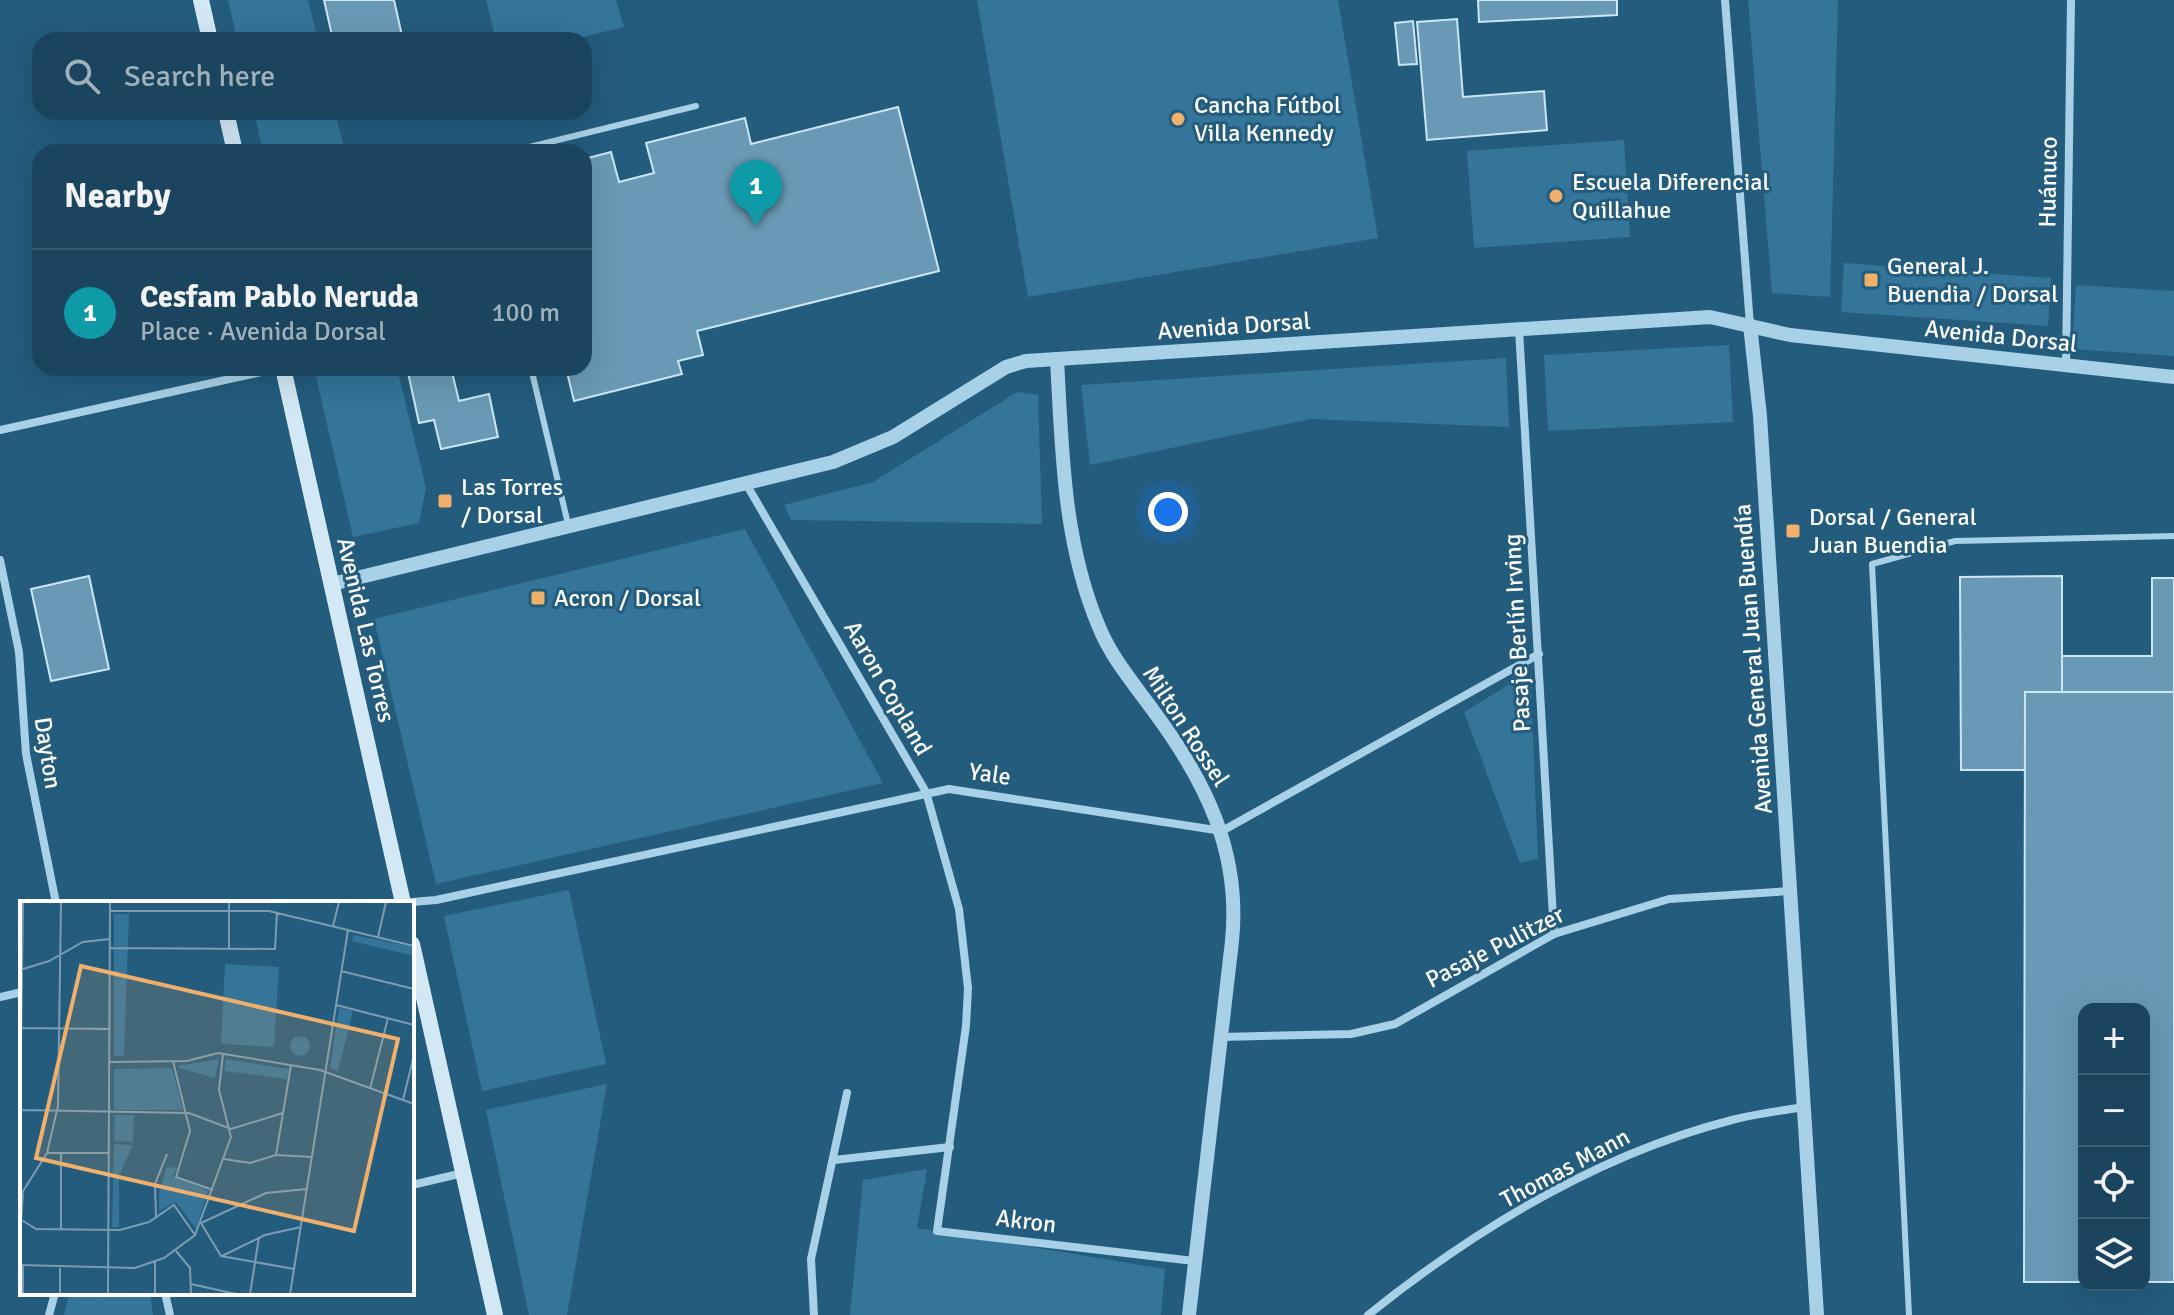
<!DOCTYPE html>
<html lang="en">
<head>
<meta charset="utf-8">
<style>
  body { margin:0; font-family:Signika,sans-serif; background:#284f67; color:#f1f3f6 }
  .controls { position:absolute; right:24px; bottom:24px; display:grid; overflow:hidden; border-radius:16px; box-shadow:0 8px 32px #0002 }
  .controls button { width:72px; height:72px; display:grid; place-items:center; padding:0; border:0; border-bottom:2px solid #395d73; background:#1b455e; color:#f1f3f6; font:40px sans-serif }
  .you { position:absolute; left:1168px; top:512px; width:28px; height:28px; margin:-20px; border:6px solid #fff; border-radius:50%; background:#1a73e8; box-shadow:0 0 0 12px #1a73e833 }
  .badge { display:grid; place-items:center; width:52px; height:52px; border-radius:50%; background:#8c9099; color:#fff; font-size:26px; font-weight:700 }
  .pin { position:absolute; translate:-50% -66px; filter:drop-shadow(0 2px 4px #0008) }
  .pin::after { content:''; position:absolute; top:42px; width:28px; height:24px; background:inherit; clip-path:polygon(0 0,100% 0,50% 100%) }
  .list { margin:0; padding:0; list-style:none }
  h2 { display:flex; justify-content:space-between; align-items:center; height:104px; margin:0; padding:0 32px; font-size:34px }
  h2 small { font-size:26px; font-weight:400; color:#a0b1bc }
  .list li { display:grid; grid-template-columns:52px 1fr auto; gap:24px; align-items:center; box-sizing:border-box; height:128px; padding:0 32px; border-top:2px solid #395d73 }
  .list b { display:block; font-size:30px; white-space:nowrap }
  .list p { margin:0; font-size:26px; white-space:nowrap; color:#a0b1bc }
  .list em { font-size:26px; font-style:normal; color:#a0b1bc }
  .icon { flex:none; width:44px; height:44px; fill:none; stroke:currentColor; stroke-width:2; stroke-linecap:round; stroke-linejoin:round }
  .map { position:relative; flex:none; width:2174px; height:1315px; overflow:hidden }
  .search { position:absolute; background:#1b455e; box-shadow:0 8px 32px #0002; left:32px; top:32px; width:560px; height:88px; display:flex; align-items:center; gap:20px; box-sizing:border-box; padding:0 28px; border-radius:24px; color:#a0b1bc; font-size:30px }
  .panel { position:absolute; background:#1b455e; box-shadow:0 8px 32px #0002; left:32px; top:144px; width:560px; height:232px; border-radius:24px }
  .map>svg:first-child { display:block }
  .green { fill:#347599 }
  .building { fill:#6999b4; stroke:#cbe6f5; stroke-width:2 }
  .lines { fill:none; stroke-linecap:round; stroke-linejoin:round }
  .service { stroke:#a8d0e6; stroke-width:6 }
  .minor { stroke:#a8d0e6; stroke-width:8 }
  .tertiary { stroke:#a8d0e6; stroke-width:14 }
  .secondary { stroke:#d2e8f5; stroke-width:16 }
  .poi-dot { fill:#f0b06c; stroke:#245c7d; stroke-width:3 }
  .labels { text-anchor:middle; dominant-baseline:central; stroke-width:6; stroke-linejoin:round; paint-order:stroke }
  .poi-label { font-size:24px; fill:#fff; stroke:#245c7d; text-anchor:start }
  .street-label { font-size:24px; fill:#fff; stroke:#245c7d }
  .inset-road { fill:none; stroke:#7c9db1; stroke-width:2 }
  .view { fill:#f0b06c; fill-opacity:0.15; stroke:#f0b06c; stroke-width:4 }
  .inset-edge { fill:none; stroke:#fff; stroke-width:4 }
</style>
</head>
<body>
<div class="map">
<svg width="2174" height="1315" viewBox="0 0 2174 1315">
  <rect width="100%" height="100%" fill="#245c7d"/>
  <!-- green -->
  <g class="green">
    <polygon points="228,0 308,0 318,40 237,40"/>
    <polygon points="486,0 616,0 624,27 570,40 496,40"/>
    <polygon points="977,0 1338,0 1378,238 1028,297"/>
    <polygon points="1748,0 1838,0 1830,297 1772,293"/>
    <polygon points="254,112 335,112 345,152 263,152"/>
    <polygon points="1624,140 1630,237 1474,248 1467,151"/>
    <polygon points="1844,263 2051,278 2048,326 1841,312"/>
    <polygon points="2076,285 2174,291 2174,356 2072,349"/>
    <polygon points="1729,345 1733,422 1548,431 1544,355"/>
    <polygon points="1506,358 1509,427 1311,419 1090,465 1081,385"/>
    <polygon points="314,368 397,368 426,488 419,523 353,537"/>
    <polygon points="1017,392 1038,395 1042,524 791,520 784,505 873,482"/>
    <polygon points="745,529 883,783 436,884 374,619"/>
    <polygon points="1518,679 1531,685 1538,859 1520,863 1464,712"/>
    <polygon points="569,890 606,1064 482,1091 444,916"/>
    <polygon points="607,1084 567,1315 529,1315 486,1110"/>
    <polygon points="927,1169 917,1228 1165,1269 1161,1315 850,1315 863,1180"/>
    <polygon points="69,1293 150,1293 153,1315 64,1315"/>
  </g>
  <!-- building -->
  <g class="building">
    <polygon points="324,0 394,0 403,40 333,40"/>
    <polygon points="1478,0 1617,0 1617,15 1479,22"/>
    <polygon points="1457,19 1463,97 1544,91 1547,130 1427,140 1417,22"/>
    <polygon points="1413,21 1417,64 1399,65 1395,23"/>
    <polygon points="898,107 939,271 697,331 703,355 678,361 682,374 574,401 566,368 584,368 584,159 611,152 619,182 654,173 646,143 745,118 751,144"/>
    <polygon points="407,368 451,368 459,401 489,394 498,437 441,449 434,420 419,423"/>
    <polygon points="89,576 109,669 51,681 31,589"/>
    <polygon points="2062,576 2062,692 2025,692 2025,770 1961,770 1960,577"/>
    <polygon points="2152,578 2174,578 2174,692 2062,692 2062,656 2152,656"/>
    <polygon points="2025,692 2174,692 2174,1282 2144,1282 2144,1009 2084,1009 2084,1282 2024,1282"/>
  </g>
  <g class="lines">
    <!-- service -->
    <g class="service">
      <polyline points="509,152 696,106"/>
      <polyline points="531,368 568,524"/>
      <polyline points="1909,1315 1872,564 1955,541 2174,536"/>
    </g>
    <!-- minor -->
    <g class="minor">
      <polyline points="1725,0 1750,325"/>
      <polyline points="1519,329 1554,934"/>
      <polyline points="2066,365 2071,0"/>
      <polyline points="0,430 279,368"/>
      <polyline points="745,482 926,792 959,909 968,988 966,1026 937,1231 1194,1261"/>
      <polyline points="0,560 19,652 26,754 56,903"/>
      <polyline points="400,903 436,900 949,789 1222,831 1539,654"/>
      <polyline points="0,997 22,992"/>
      <polyline points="1221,1037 1351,1034 1395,1024 1554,934 1669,899 1790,891"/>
      <polyline points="834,1160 950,1147"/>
      <polyline points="412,1185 463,1173"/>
      <polyline points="165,1293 170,1315"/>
      <polyline points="49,1315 55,1293"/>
      <polyline points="814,1315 811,1259 847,1093"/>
      <path d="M 1368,1315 C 1474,1230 1599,1154 1732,1120 C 1755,1114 1780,1111 1804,1107"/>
    </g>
    <!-- tertiary -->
    <g class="tertiary">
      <polyline points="1750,325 1760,416 1817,1315"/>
      <path d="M 1057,359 C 1062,450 1063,542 1099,627 C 1112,659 1135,685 1155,713 C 1206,782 1241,853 1232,941 L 1189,1315"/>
      <polyline points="332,584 833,462 893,437 1006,367 1026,361 1710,317 1790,335 2174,377"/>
    </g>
    <!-- secondary -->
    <g class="secondary">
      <polyline points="201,0 210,40"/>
      <polyline points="226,112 235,152"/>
      <polyline points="283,368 403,903"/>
      <polyline points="412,944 495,1315"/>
    </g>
  </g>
  <!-- markers -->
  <g class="poi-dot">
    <circle cx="1178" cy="119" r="8"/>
    <circle cx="1556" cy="196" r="8"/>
    <rect x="1863" y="272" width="16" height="16" rx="4"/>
    <rect x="437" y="493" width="16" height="16" rx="4"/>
    <rect x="1785" y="523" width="16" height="16" rx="4"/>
    <rect x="530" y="590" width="16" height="16" rx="4"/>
  </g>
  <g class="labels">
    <!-- poi labels -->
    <g class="poi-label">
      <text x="1194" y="105">Cancha Fútbol<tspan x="1194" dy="28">Villa Kennedy</tspan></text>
      <text x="1572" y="182">Escuela Diferencial<tspan x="1572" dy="28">Quillahue</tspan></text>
      <text x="1887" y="266">General J.<tspan x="1887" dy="28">Buendia / Dorsal</tspan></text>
      <text x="461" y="487">Las Torres<tspan x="461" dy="28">/ Dorsal</tspan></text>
      <text x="1809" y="517">Dorsal / General<tspan x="1809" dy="28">Juan Buendia</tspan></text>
      <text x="554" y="598">Acron / Dorsal</text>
    </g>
    <!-- street labels -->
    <g class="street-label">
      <text transform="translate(2048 182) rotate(-89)">Huánuco</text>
      <text transform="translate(1234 326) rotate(-4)">Avenida Dorsal</text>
      <text transform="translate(2001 336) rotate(6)">Avenida Dorsal</text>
      <text transform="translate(366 630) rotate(77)">Avenida Las Torres</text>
      <text transform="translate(1517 633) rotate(-93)">Pasaje Berlín Irving</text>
      <text transform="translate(1753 659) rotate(-94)">Avenida General Juan Buendía</text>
      <text transform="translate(888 688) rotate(60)">Aaron Copland</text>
      <text transform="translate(1186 726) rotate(57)">Milton Rossel</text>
      <text transform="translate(48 753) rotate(81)">Dayton</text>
      <text transform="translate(990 774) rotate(8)">Yale</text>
      <text transform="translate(1495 947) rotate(-27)">Pasaje Pulitzer</text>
      <text transform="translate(1565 1168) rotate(-28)">Thomas Mann</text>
      <text transform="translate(1026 1221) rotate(7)">Akron</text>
    </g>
  </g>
  <!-- overview -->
  <g transform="translate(20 901)">
    <rect width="394" height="394" fill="#245c7d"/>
    <path d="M 94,13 L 109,13 L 104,155 L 94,155 ZM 333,34 L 394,46 L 394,55 L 332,40 ZM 205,63 L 259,66 L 254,146 L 201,143 ZM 319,107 L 333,110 L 318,170 L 310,167 ZM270 145a10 10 0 1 1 20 0a10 10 0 1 1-20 0ZM 199,158 L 195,177 L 159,167 L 158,165 ZM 206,158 L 269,168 L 267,178 L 204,170 ZM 152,167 L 163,209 L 94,209 L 94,168 ZM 95,214 L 114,214 L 113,241 L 94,240 ZM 94,243 L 113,244 L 99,275 L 99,326 L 92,326 ZM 147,266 L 157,267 L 153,275 L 188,290 L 176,328 L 156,301 L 139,310 L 139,291 Z" fill="#347599"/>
    <path class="inset-road" d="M 90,10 L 249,10 L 394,45M 313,25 L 319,1M 358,36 L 366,1M 90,47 L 255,48 L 257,11M 209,48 L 209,1M 0,69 L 29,60 L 63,41 L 90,38M 321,70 L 394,88M 316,104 L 394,124M 2,127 L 89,128M 153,160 L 170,230 L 156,276 L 193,289M 89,161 L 167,160 L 198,152 L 300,169 L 394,203M 350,188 L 368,117M 383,199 L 394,154M 0,209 L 169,212 L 211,228 L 263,212M 0,217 L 3,1M 27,252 L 89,252M 256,254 L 271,164M 204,258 L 230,262 L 256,254 L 292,256M 0,295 L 27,252 L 38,205 L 41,1M 136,316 L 135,283 L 147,253M 0,318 L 16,328 L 100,329 L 129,321 L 154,304 L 175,334M 41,328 L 41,252M 0,337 L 3,292M 156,350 L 170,367 L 171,393M 202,355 L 245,334 L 281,326M 0,364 L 115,367 L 144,357 L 175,334 L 211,236 L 199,189 L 203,153M 274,368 L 201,355 L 181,322 L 246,292 L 287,288M 171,383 L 216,393M 3,393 L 3,365M 40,393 L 40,367M 88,393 L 90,1M 135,393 L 135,361M 230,393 L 239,336M 270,393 L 328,29"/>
    <path class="view" d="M 61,65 L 378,138 L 334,330 L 16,257 Z"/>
    <rect width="394" height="394" class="inset-edge"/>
  </g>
</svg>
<div class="controls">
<button>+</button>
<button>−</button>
<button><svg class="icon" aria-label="locate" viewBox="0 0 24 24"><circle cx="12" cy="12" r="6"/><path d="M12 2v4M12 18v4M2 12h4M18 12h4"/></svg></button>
<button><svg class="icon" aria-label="layers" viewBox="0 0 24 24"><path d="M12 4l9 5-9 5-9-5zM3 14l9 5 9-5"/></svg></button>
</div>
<div class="you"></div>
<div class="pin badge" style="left:756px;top:226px;background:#0f9aa8">1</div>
<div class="search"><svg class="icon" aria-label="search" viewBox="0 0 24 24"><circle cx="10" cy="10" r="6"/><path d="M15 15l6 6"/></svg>Search here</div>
<section class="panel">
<h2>Nearby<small></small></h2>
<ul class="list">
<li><span class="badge" style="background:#0f9aa8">1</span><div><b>Cesfam Pablo Neruda</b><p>Place · Avenida Dorsal</p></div><em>100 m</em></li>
</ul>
</section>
</div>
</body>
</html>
